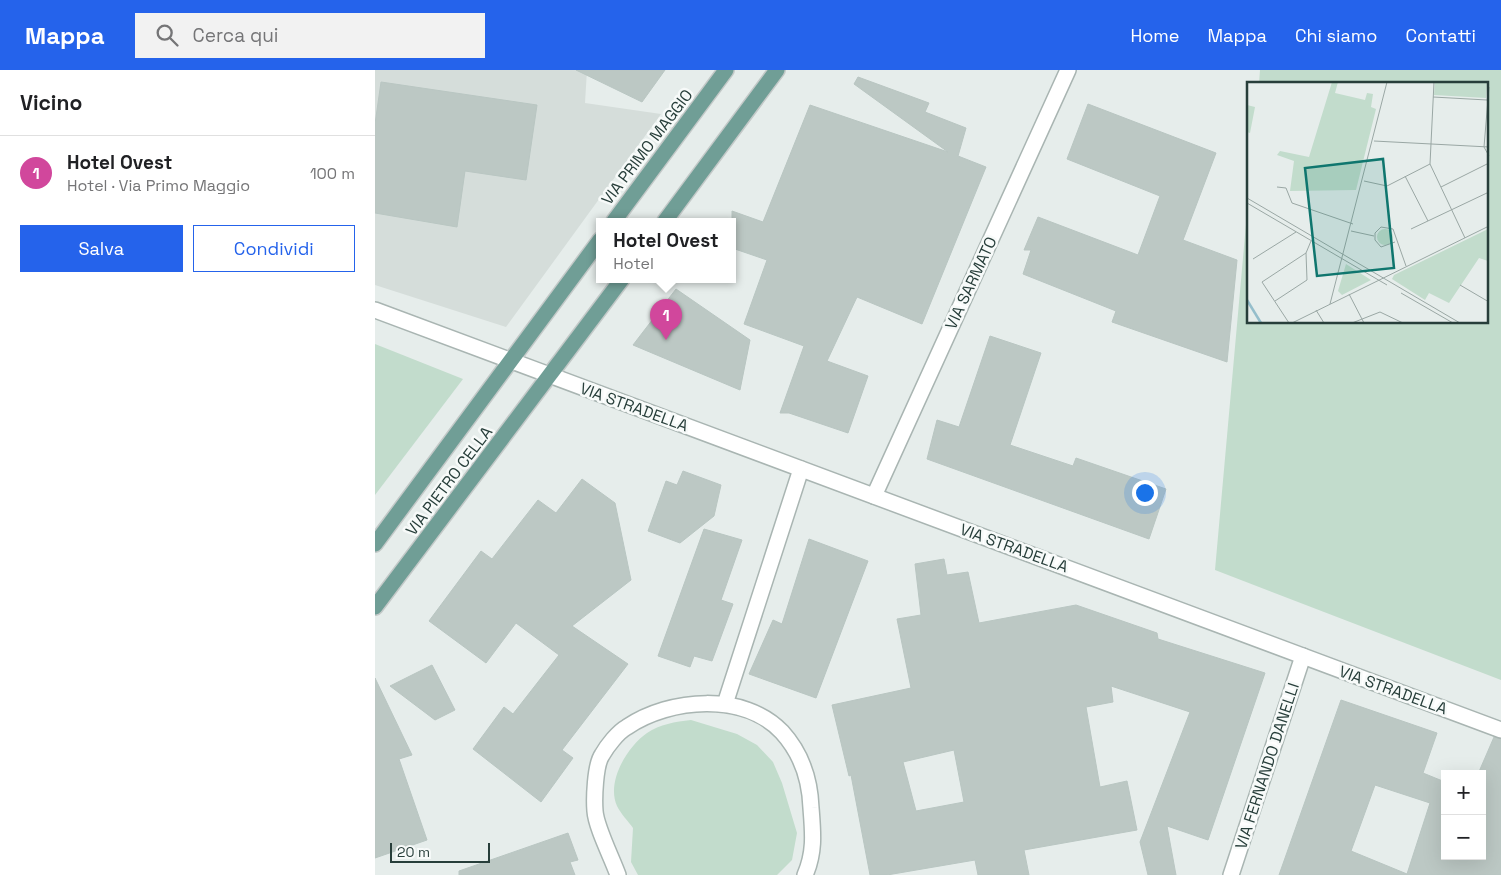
<!DOCTYPE html>
<html lang="it">
<head>
<meta charset="utf-8">
<style>
  body { margin:0; font-family:"Space Grotesk",sans-serif; background:#f2f2f2; color:#202124 }
  .controls { position:absolute; right:15px; bottom:15px; display:grid; overflow:hidden; border-radius:0px; box-shadow:0 5px 20px #0002 }
  .controls button { width:45px; height:45px; display:grid; place-items:center; padding:0; border:0; border-bottom:1px solid #e0e0e0; background:#fff; color:#202124; font:25px sans-serif }
  .scale { position:absolute; left:15px; bottom:12px; width:100px; box-sizing:border-box; padding-left:5px; border:2px solid #273e3a; border-top:0; font-size:14px; line-height:18px; white-space:nowrap; color:#273e3a; -webkit-text-stroke:4px #f7faf9; paint-order:stroke }
  .you { position:absolute; left:769px; top:422px; width:18px; height:18px; margin:-12px; border:4px solid #fff; border-radius:50%; background:#1a73e8; box-shadow:0 0 0 8px #1a73e833 }
  .badge { display:grid; place-items:center; width:32px; height:32px; border-radius:50%; background:#2563eb; color:#fff; font-size:16px; font-weight:700 }
  .pin { position:absolute; translate:-50% -41px; filter:drop-shadow(0 1px 2px #0008) }
  .pin::after { content:''; position:absolute; top:26px; width:18px; height:15px; background:inherit; clip-path:polygon(0 0,100% 0,50% 100%) }
  .popup { position:absolute; left:221px; top:148px; width:140px; height:65px; box-sizing:border-box; display:grid; place-content:center; border-radius:0px; background:#fff; filter:drop-shadow(0 1px 4px #0005); font-size:16px; white-space:nowrap; color:#757577 }
  .popup b { font-size:19px; color:#202124 }
  .popup::after { content:''; position:absolute; left:50%; top:100%; margin-left:-10px; border:10px solid transparent; border-top-color:#fff }
  .list { margin:0; padding:0; list-style:none }
  h2 { display:flex; justify-content:space-between; align-items:center; height:65px; margin:0; padding:0 20px; font-size:21px }
  h2 small { font-size:16px; font-weight:400; color:#757577 }
  .list li { display:grid; grid-template-columns:32px 1fr auto; gap:15px; align-items:center; box-sizing:border-box; height:75px; padding:0 20px; border-top:1px solid #e0e0e0 }
  .list b { display:block; font-size:19px; white-space:nowrap }
  .list p { margin:0; font-size:16px; white-space:nowrap; color:#757577 }
  .list em { font-size:16px; font-style:normal; color:#757577 }
  .actions { display:flex; gap:10px; padding:15px 20px }
  .actions a { flex:1; padding:11px 0; border:1px solid #2563eb; border-radius:0px; text-align:center; font-size:18px; color:#2563eb }
  .actions .main { background:#2563eb; color:#fff }
  .icon { flex:none; width:28px; height:28px; fill:none; stroke:currentColor; stroke-width:2; stroke-linecap:round; stroke-linejoin:round }
  .map { position:relative; flex:none; width:1126px; height:805px; overflow:hidden }
  header { display:flex; align-items:center; gap:30px; box-sizing:border-box; height:70px; padding:0 25px; background:#2563eb; color:#fff }
  header strong { font-size:24px }
  nav { display:flex; gap:28px; margin-inline-start:auto; font-size:18px }
  .search { width:350px; height:45px; background:#f2f2f2; display:flex; align-items:center; gap:12px; box-sizing:border-box; padding:0 18px; border-radius:0px; color:#757577; font-size:19px }
  main { display:flex }
  aside { flex:1; background:#fff }
  .map>svg:first-child { display:block }
  .built { fill:#d5ddda }
  .green { fill:#c2dccc }
  .building { fill:#bcc8c4; stroke:#b9c6c2; fill-rule:evenodd }
  .lines { fill:none; stroke-linecap:round; stroke-linejoin:round }
  .minor-casing { stroke:#a9b5b2; stroke-width:18 }
  .major-casing { stroke:#c3c9c8; stroke-width:18 }
  .minor { stroke:#fff; stroke-width:15 }
  .major { stroke:#709e96; stroke-width:15 }
  .labels { text-anchor:middle; dominant-baseline:central; stroke-width:5; stroke-linejoin:round; paint-order:stroke }
  .street-label { font-size:16px; fill:#273e3a; stroke:#f7faf9 }
  .inset-river { fill:none; stroke:#95becb; stroke-width:2.5 }
  .inset-road { fill:none; stroke:#9aa7a4; stroke-width:1 }
  .view { fill:#0f766e; fill-opacity:0.15; stroke:#0f766e; stroke-width:2.5 }
  .inset-edge { fill:none; stroke:#273e3a; stroke-width:2.5 }
</style>
</head>
<body>
<header>
<strong>Mappa</strong>
<div class="search"><svg class="icon" aria-label="search" viewBox="0 0 24 24"><circle cx="10" cy="10" r="6"/><path d="M15 15l6 6"/></svg>Cerca qui</div>
<nav><a>Home</a><a>Mappa</a><a>Chi siamo</a><a>Contatti</a></nav>
</header>
<main>
<aside>
<h2>Vicino<small></small></h2>
<ul class="list">
<li><span class="badge" style="background:#d1479c">1</span><div><b>Hotel Ovest</b><p>Hotel · Via Primo Maggio</p></div><em>100 m</em></li>
</ul>
<div class="actions"><a class="main">Salva</a><a>Condividi</a></div>
</aside>
<div class="map">
<svg width="1126" height="805" viewBox="0 0 1126 805">
  <rect width="100%" height="100%" fill="#e6edeb"/>
  <!-- built -->
  <polygon class="built" points="0,0 212,0 210,33 286,44 131,257 0,215"/>
  <!-- green -->
  <g class="green">
    <polygon points="885,0 1126,0 1126,610 840,500 873,132 874,252 1112,252 1112,14 884,14"/>
    <polygon points="0,274 88,309 0,425"/>
    <path d="M 316,650 L 362,664 L 382,675 L 398,692 L 407,713 L 422,763 L 417,790 L 402,805 L 263,805 L 256,792 L 258,758 C 253,751 246,744 242,736 C 231,712 252,677 272,663 C 285,654 300,652 316,650 Z"/>
  </g>
  <!-- building -->
  <g class="building">
    <polygon points="201,0 290,0 267,32"/>
    <polygon points="483,7 554,33 550,42 591,58 583,86 611,97 547,254 482,227 452,291 493,306 473,363 414,343 405,343 429,276 369,254 392,190 357,178 357,141 388,152 435,35 573,82 479,14"/>
    <polygon points="6,12 162,35 151,110 90,101 82,157 0,143 0,54"/>
    <polygon points="713,34 841,83 808,170 862,190 852,292 737,252 741,241 648,204 656,180 649,180 663,147 763,185 785,126 692,89"/>
    <polygon points="301,219 375,270 365,320 258,275"/>
    <polygon points="615,266 666,283 635,375 698,396 701,388 791,419 774,469 552,389 562,350 584,357"/>
    <polygon points="308,401 346,415 339,446 305,473 273,461 291,411 302,415"/>
    <polygon points="207,409 240,433 256,510 197,556 253,594 187,680 198,688 166,732 98,679 129,637 138,644 184,585 141,553 111,593 54,551 106,481 117,489 163,430 181,443"/>
    <polygon points="329,459 367,470 346,530 358,534 337,591 319,586 315,597 283,586"/>
    <polygon points="434,469 493,491 441,628 374,604 398,550 407,554"/>
    <path d="M 569,489 L 572,505 L 593,502 L 604,553 L 701,535 L 782,563 L 783,569 L 890,603 L 833,770 L 792,756 L 801,805 L 773,805 L 765,772 L 815,642 L 736,616 L 738,632 L 711,637 L 725,717 L 752,711 L 762,760 L 649,780 L 654,805 L 603,805 L 600,790 L 512,805 L 495,805 L 476,705 L 474,706 L 457,635 L 536,618 L 522,549 L 546,545 L 540,494 ZM 579,680 L 589,732 L 541,741 L 528,692 Z"/>
    <polygon points="57,595 80,640 60,650 15,616"/>
    <polygon points="0,608 37,685 24,689 52,770 0,788"/>
    <path d="M 966,630 L 1062,663 L 1048,703 L 1070,712 L 1070,786 L 1107,786 L 1107,704 L 1103,704 L 1119,667 L 1126,669 L 1126,805 L 904,805 ZM 1000,715 L 1055,733 L 1032,804 L 976,781 Z"/>
    <polygon points="193,763 203,790 195,792 200,805 84,805 84,801"/>
  </g>
  <g class="lines">
    <defs>
      <g id="minor">
        <polyline points="0,240 1126,660"/>
        <polyline points="499,426 693,0"/>
        <polyline points="350,634 426,399"/>
        <path d="M 243,805 C 237,788 221,757 220,741 C 219,729 220,695 227,685 C 232,676 243,662 252,657 C 295,628 369,622 407,662 C 427,684 435,710 436,738 C 438,763 440,782 430,805"/>
        <polyline points="856,805 928,586"/>
      </g>
      <g id="major">
        <polyline points="239,151 351,0"/>
        <polyline points="290,151 402,0"/>
        <polyline points="0,474 225,170"/>
        <polyline points="0,537 247,209"/>
      </g>
    </defs>
    <!-- minor casing -->
    <use href="#minor" class="minor-casing"/>
    <!-- major casing -->
    <use href="#major" class="major-casing"/>
    <!-- minor -->
    <use href="#minor" class="minor"/>
    <!-- major -->
    <use href="#major" class="major"/>
  </g>
  <g class="labels">
    <!-- street labels -->
    <g class="street-label">
      <text transform="translate(272 77) rotate(-53)">VIA PRIMO MAGGIO</text>
      <text transform="translate(596 213) rotate(-65)">VIA SARMATO</text>
      <text transform="translate(259 337) rotate(20)">VIA STRADELLA</text>
      <text transform="translate(74 411) rotate(-53)">VIA PIETRO CELLA</text>
      <text transform="translate(639 478) rotate(20)">VIA STRADELLA</text>
      <text transform="translate(1018 620) rotate(20)">VIA STRADELLA</text>
      <text transform="translate(892 696) rotate(-72)">VIA FERNANDO DANELLI</text>
    </g>
  </g>
  <!-- overview -->
  <g transform="translate(872 12)">
    <rect width="241" height="241" fill="#e6edeb"/>
    <path d="M 85,0 L 91,0 L 88,11 L 118,18 L 120,11 L 126,12 L 124,25 L 129,27 L 109,108 L 43,109 L 47,79 L 30,73 L 33,69 L 62,75 ZM 188,0 L 240,0 L 239,16 L 187,13 ZM 0,23 L 8,25 L 3,51 L 0,50 ZM130 155a8 8 0 1 1 16 0a8 8 0 1 1-16 0ZM 241,147 L 241,179 L 232,176 L 202,221 L 182,211 L 178,218 L 145,197 L 147,193 ZM 99,182 L 124,198 L 95,213 L 91,209 Z" fill="#c2dccc"/>
    <path class="inset-river" d="M 0,218 L 14,241"/>
    <path class="inset-road" d="M 187,0 L 183,82 L 218,156M 242,5 L 237,65 L 242,74M 186,15 L 240,18M 127,59 L 242,65M 158,94 L 181,139M 117,99 L 140,104 L 183,82M 30,105 L 39,106 L 45,121 L 106,142M 194,105 L 242,81M 0,116 L 213,241M 0,121 L 140,203M 164,147 L 242,110M 104,149 L 127,154M 148,160 L 134,165 L 128,158 L 128,151 L 134,145 L 146,147 L 159,184M 6,177 L 49,150M 213,203 L 242,220M 154,211 L 206,241M 102,212 L 117,241M 28,219 L 60,198 L 59,171 L 64,159M 83,222 L 140,0M 69,228 L 77,241M 42,241 L 15,200 L 59,171M 45,241 L 242,144M 105,241 L 133,230 L 156,241"/>
    <path class="view" d="M 136,77 L 147,186 L 70,194 L 58,86 Z"/>
    <rect width="241" height="241" class="inset-edge"/>
  </g>
</svg>
<div class="controls">
<button>+</button>
<button>−</button>
</div>
<div class="scale">20 m</div>
<div class="you"></div>
<div class="pin badge" style="left:291px;top:270px;background:#d1479c">1</div>
<div class="popup"><b>Hotel Ovest</b>Hotel</div>
</div>
</main>
</body>
</html>
